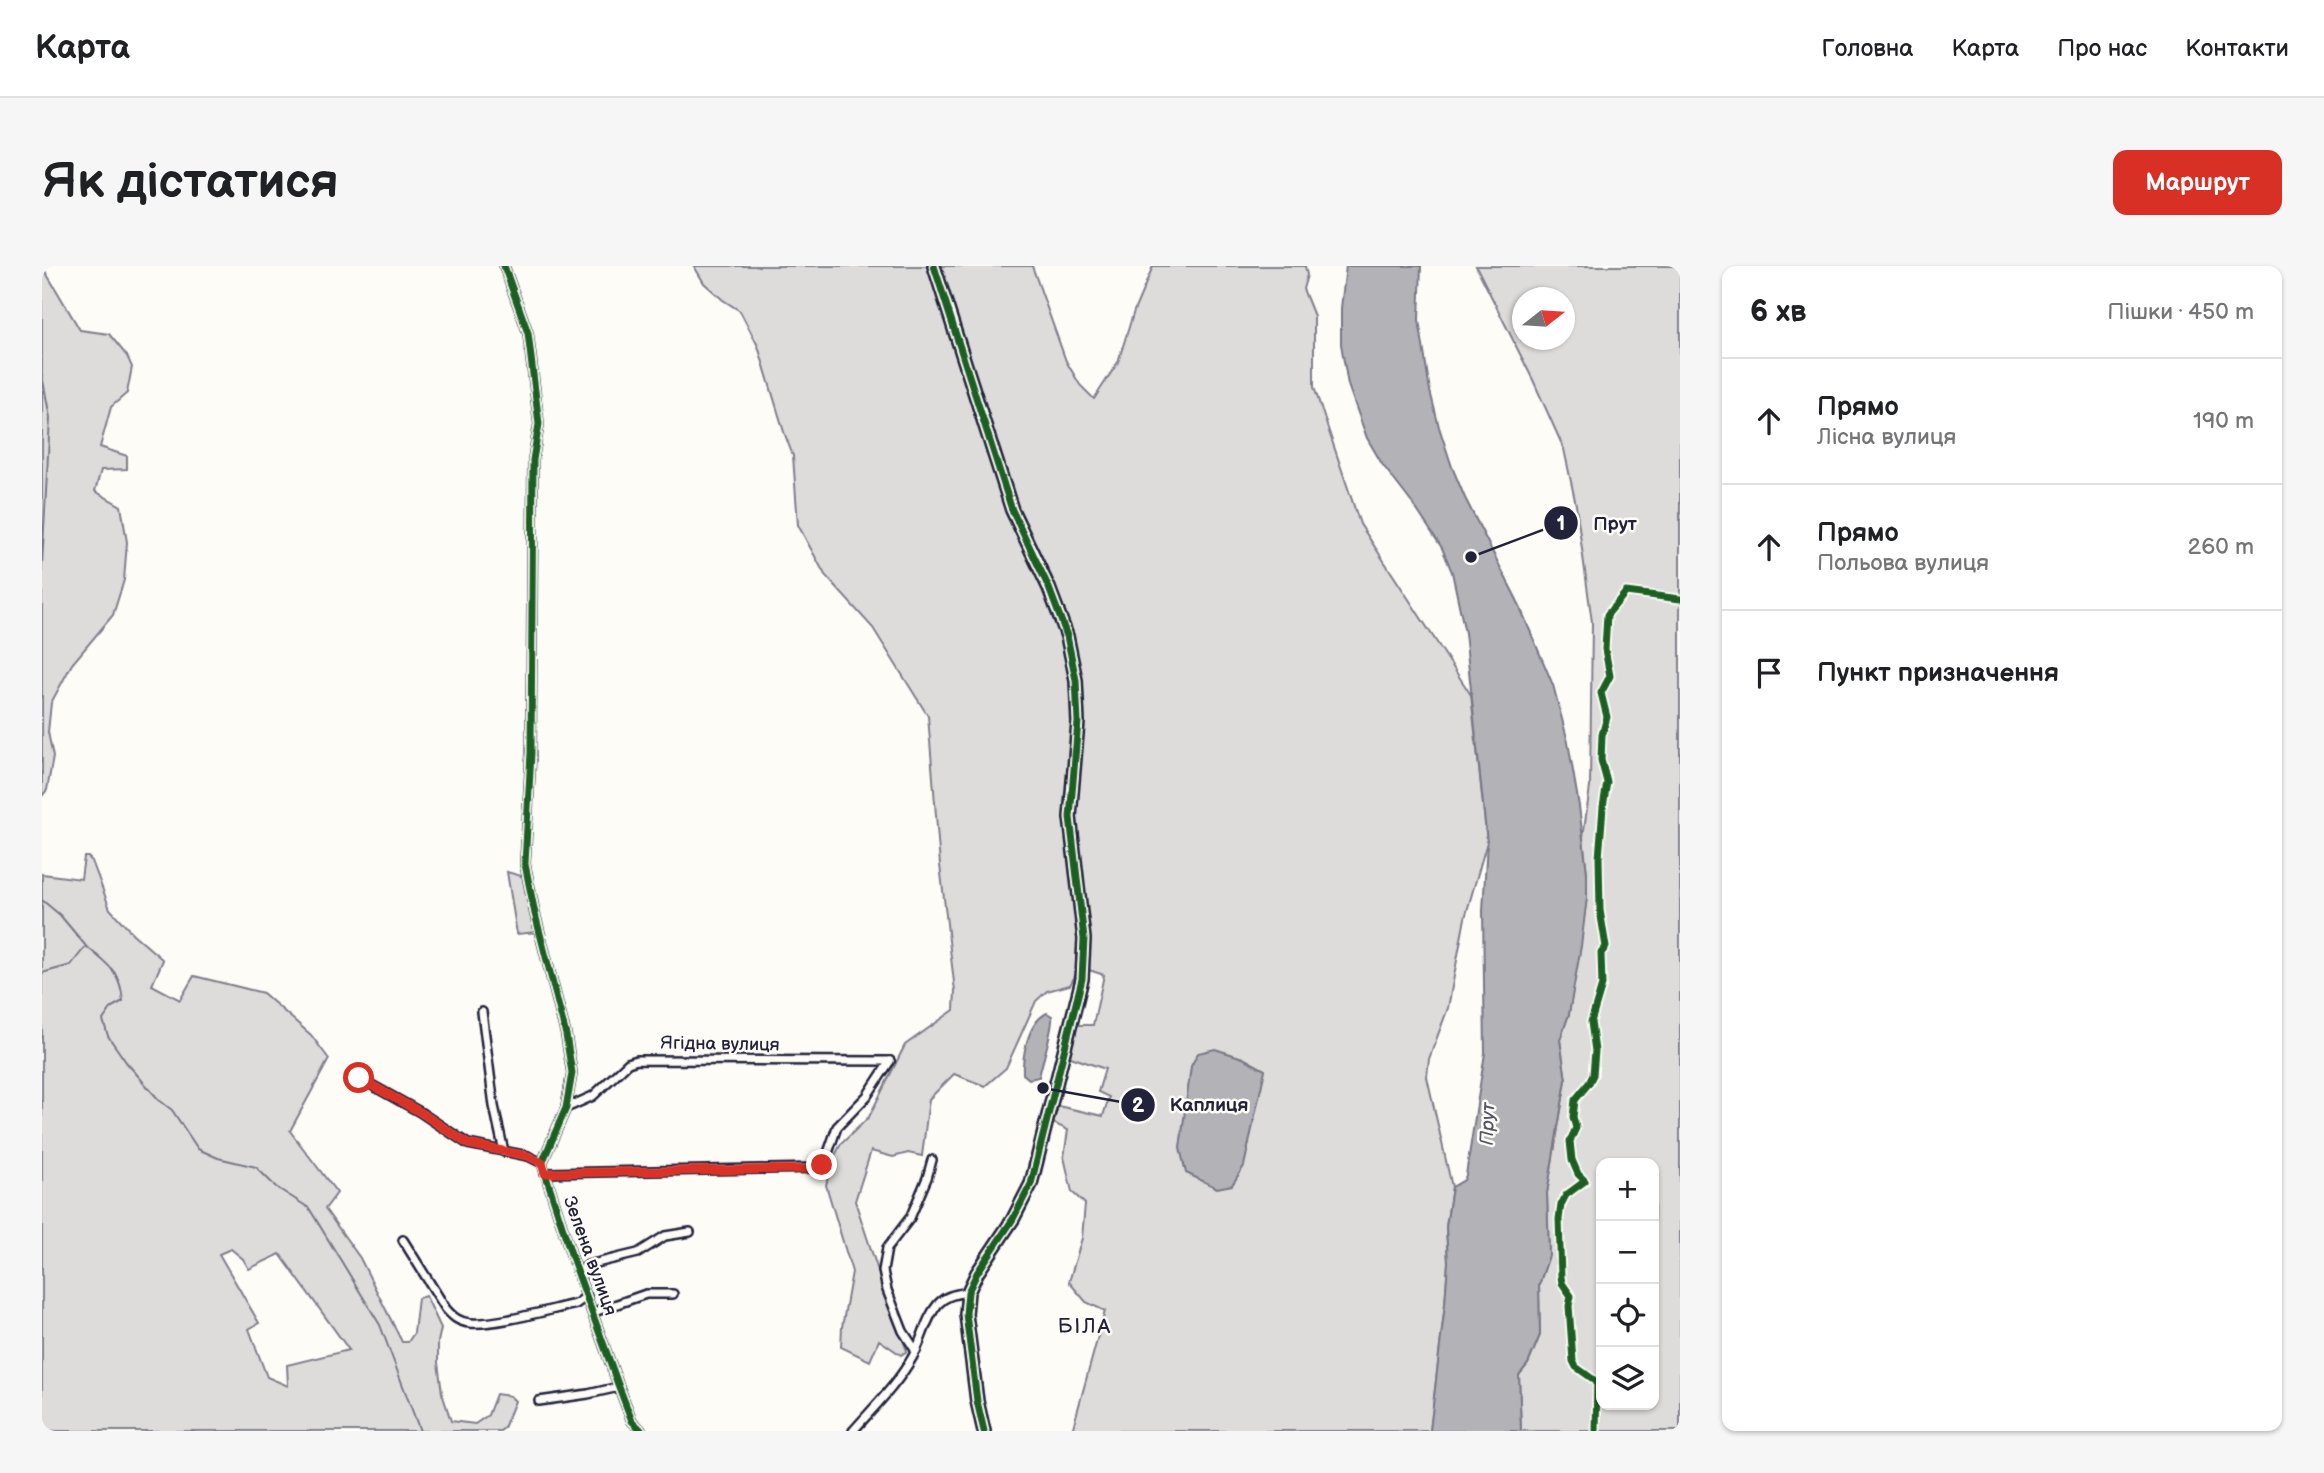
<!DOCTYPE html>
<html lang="uk">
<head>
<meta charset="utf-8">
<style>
  body { margin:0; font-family:"Balsamiq Sans",sans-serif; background:#f6f6f6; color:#202124 }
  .controls { position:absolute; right:21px; bottom:21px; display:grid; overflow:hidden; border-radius:14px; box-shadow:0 2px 5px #0004 }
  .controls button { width:63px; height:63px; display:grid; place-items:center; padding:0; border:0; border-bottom:2px solid #e0e0e0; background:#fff; color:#202124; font:35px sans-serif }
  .compass { position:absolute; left:1470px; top:21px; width:63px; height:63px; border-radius:50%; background:#fff; box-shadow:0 2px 5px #0004; rotate:73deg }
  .stop { position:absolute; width:21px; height:21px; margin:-16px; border:5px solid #d93025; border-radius:50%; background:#fff }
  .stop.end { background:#d93025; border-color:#fff; box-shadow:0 2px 7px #0008 }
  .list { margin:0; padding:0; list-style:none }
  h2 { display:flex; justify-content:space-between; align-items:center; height:91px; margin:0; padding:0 28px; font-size:30px }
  h2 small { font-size:23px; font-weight:400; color:#757577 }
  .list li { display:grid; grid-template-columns:46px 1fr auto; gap:21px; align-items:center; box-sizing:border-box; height:126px; padding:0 28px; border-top:2px solid #e0e0e0 }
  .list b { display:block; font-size:26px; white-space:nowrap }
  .list p { margin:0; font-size:23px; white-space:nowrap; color:#757577 }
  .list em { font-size:23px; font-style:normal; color:#757577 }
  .icon { flex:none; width:38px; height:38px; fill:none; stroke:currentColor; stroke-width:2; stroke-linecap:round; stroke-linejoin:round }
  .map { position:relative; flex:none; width:1638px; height:1165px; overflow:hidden; border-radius:14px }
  header { display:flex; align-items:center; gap:42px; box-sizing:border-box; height:98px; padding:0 35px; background:#fff; border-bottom:2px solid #e0e0e0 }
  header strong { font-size:33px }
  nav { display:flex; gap:38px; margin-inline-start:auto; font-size:24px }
  .intro { display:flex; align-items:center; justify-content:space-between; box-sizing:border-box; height:168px; padding:0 42px }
  h1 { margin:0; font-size:49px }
  .button { padding:18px 32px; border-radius:14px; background:#d93025; color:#fff; font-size:24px; font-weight:700 }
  main { display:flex; gap:42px; padding:0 42px }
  aside { flex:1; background:#fff; border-radius:14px; box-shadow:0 2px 5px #0004 }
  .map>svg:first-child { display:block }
  .green { fill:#dddcdb; stroke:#807f8b; stroke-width:2; fill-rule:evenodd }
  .water { fill:#b2b2b7; stroke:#787885; stroke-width:2 }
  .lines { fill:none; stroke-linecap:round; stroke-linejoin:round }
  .stream { stroke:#787885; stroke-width:2 }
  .minor-casing { stroke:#22223b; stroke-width:12 }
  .secondary-casing { stroke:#22223b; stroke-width:16 }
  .minor { stroke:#fdfcf7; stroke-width:7 }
  .secondary { stroke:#fdfcf7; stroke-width:10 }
  .cycleway-casing { stroke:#fdfcf7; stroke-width:11 }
  .cycleway { stroke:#1b5e20; stroke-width:7 }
  .route { stroke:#d93025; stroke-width:9 }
  .labels { text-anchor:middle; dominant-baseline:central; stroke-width:5; stroke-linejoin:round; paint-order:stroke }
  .street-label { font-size:18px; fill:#22223b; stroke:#fdfcf7 }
  .water-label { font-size:19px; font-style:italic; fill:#545466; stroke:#fdfcf7 }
  .quarter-label { font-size:21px; letter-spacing:2px; fill:#22223b; stroke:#fdfcf7 }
  .leader { fill:none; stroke:#22223b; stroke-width:2.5 }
  .callout-dot { fill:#22223b; stroke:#fdfcf7; stroke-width:2.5 }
  .mark-label { font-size:21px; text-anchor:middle; font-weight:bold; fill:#fff }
  .callout-label { font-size:19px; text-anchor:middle; font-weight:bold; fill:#22223b; stroke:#fdfcf7; stroke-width:5; stroke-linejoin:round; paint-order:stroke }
</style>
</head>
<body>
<header>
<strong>Карта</strong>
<nav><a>Головна</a><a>Карта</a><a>Про нас</a><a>Контакти</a></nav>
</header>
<div class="intro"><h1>Як дістатися</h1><a class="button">Маршрут</a></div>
<main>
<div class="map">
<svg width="1638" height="1165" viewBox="0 0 1638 1165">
  <rect width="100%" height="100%" fill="#fdfcf7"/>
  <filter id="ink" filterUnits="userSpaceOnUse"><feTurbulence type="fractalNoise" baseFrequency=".0143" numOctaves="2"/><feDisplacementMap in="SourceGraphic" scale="14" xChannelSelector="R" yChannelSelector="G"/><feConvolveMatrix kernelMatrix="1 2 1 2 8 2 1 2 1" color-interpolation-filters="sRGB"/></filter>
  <g filter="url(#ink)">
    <!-- green -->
    <g class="green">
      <polygon points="0,0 38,64 67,68 85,90 90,101 85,127 69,141 58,181 85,190 85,203 59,204 53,225 79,240 85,276 82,314 71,349 30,398 9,437 6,466 11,491 5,524 0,530"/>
      <path d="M 652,0 L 990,0 L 1024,95 L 1038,119 L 1052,133 L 1076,96 L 1092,45 L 1111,0 L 1263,0 L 1265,9 L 1261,23 L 1272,50 L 1272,121 L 1318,258 L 1429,429 L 1445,576 L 1423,652 L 1406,742 L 1387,793 L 1385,811 L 1410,921 L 1404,961 L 1406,996 L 1403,1038 L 1388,1165 L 1030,1165 L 1063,1045 L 1044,1036 L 1027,1016 L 1040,972 L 1043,938 L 1030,926 L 1022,891 L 1026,864 L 1011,857 L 1016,840 L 1061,850 L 1067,831 L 1056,826 L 1063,803 L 1026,790 L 1034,759 L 1051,759 L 1062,709 L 1038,701 L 1028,719 L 1005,725 L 994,735 L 964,802 L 943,820 L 912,808 L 887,833 L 880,890 L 866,887 L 851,891 L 829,885 L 813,935 L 847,1038 L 865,1085 L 859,1089 L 837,1074 L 828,1095 L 799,1081 L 800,1061 L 810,1006 L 784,919 L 790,895 L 799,878 L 827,851 L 863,779 L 912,744 L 913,725 L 898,599 L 886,450 L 831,362 L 783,309 L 756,259 L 751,190 L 742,166 L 716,80 L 698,45 L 681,34 L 662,17 ZM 1144,845 L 1202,900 L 1138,882 Z"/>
      <path d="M 1434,0 L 1638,0 L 1638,1165 L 1479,1165 L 1477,1109 L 1486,1098 L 1498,1069 L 1497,1019 L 1507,989 L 1505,927 L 1524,814 L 1518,774 L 1527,748 L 1545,631 L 1545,607 L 1541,571 L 1548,521 L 1550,356 L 1534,239 L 1522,183 L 1491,114 ZM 1480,32 L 1522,32 L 1522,74 L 1480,74 ZM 1559,897 L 1612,897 L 1612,1139 L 1559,1139 Z"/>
      <path d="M 42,591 L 46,591 L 50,595 L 68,643 L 91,668 L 121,694 L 110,719 L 138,734 L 152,710 L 221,727 L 269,769 L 287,793 L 248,865 L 295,927 L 283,943 L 318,992 L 360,1076 L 366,1076 L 372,1067 L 376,1032 L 384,1030 L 399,1062 L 396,1076 L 396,1097 L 400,1127 L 409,1155 L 433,1158 L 446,1149 L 454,1128 L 468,1130 L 473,1135 L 462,1162 L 458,1165 L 0,1165 L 0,608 L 39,613 ZM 189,983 L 201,993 L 207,1003 L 238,988 L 307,1084 L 245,1099 L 246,1120 L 225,1111 L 207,1063 L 217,1057 L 177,988 Z"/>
      <polygon points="465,606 483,611 495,666 475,668"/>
    </g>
    <!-- water -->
    <g class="water">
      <polygon points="1304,0 1379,0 1377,54 1388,125 1397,161 1410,201 1423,232 1475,334 1511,419 1526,476 1537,540 1545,607 1545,631 1539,680 1527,748 1518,774 1524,814 1505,927 1507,989 1497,1019 1498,1069 1486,1098 1477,1109 1479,1165 1388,1165 1403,1038 1406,996 1404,961 1410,921 1422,914 1424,909 1443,787 1441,645 1445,576 1423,367 1410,306 1400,282 1373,241 1340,198 1325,172 1306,119 1299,78 1299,42"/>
      <path d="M 1005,747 L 1010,750 C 1012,761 1000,796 997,811 L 987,813 L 981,808 C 980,790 986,756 1005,747 Z"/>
      <polygon points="1173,783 1201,792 1223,804 1202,900 1190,919 1175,922 1144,907 1138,882 1149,800 1156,787"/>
    </g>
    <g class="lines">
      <!-- stream -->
      <g class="stream">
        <polyline points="0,109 8,152 0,299"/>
        <polyline points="0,634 18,649 43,679"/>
        <path d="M 0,707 L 29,699 L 44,680 C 67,700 78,704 81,735 L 70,741 L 61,754 L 66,770 L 84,796 L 117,834 L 130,844 L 156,883 L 176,892 L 214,901 L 234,921 L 267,942 L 338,1059 L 378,1165"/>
      </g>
      <defs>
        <g id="minor">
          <polyline points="462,0 486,67 497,158 491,194 489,487 483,598 493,648 524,769 530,807 524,842 500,897 530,991 577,1121 590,1155 600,1165"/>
          <polyline points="440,746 452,840 462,886"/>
          <polyline points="317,812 378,846 426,878 486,890 500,897"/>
          <polyline points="524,842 551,830 586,797 595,794 848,795"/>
          <polyline points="503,907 776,902 786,887 795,861 825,830 848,795"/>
          <path d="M 361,974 L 404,1043 C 411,1051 417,1056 428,1057 C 456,1059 505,1044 534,1038 L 545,1030"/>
          <polyline points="539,1011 540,1004 546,999 596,987 623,970 648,966"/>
          <polyline points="552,1046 604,1028 631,1028"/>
          <polyline points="874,1085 861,1065 845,1024 841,1005 845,982 868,952 885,912 890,894"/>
          <polyline points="497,1135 546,1128 577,1121"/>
          <path d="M 811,1165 C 832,1141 854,1120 870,1092 C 880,1076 883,1053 896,1038 C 904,1029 915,1028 926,1026"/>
        </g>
        <polyline id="secondary" points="892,0 970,244 1007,322 1025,370 1034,414 1036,456 1028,551 1042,673 1040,713 989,918 971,953 935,1007 926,1026 924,1048 935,1135 942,1165"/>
      </defs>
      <!-- minor casing -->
      <use href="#minor" class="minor-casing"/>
      <!-- secondary casing -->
      <use href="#secondary" class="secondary-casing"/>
      <!-- minor -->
      <use href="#minor" class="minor"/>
      <!-- secondary -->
      <use href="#secondary" class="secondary"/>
      <defs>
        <g id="cycleway">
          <polyline points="462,0 486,67 497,158 491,194 489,487 483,598 493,648 524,769 530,807 524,842 500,897 530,991 577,1121 590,1155 600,1165"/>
          <polyline points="892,0 970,244 1007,322 1025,370 1034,414 1036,456 1028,551 1042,673 1040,713 989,918 971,953 935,1007 926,1026 924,1048 935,1135 942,1165"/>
          <polyline points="1554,1165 1555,1116 1534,1101 1531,1095 1527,1040 1529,1030 1520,1017 1519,1011 1517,953 1519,939 1524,929 1543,915 1536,908 1530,894 1528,875 1534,862 1531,851 1533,834 1547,817 1551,809 1553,785 1549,756 1560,719 1559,687 1564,681 1558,644 1557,592 1561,541 1565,516 1559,494 1560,469 1565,451 1559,427 1568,410 1563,383 1565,349 1584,326 1638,333"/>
        </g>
      </defs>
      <!-- cycleway casing -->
      <use href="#cycleway" class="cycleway-casing"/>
      <!-- cycleway -->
      <use href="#cycleway" class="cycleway"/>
    </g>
  </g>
  <g class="lines" filter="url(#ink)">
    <!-- route -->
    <polyline class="route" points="317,812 378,846 426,878 486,890 500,897 503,907 770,903 780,899"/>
  </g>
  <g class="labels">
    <!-- street labels -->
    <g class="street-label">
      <text transform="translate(678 778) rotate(1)">Ягідна вулиця</text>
      <text transform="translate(548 990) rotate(70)">Зелена вулиця</text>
    </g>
    <!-- water labels -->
    <g class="water-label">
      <text transform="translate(1446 858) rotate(-88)">Прут</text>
    </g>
    <!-- quarter labels -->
    <g class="quarter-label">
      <text x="1043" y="1060">БІЛА</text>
    </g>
  </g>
  <!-- callouts -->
  <path class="leader" d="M1429 291L1519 257M1001 822L1096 839"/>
  <g class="callout-dot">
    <circle cx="1429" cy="291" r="7"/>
    <circle cx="1001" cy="822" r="7"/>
    <circle cx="1519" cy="257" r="18"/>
    <circle cx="1096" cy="839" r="18"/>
  </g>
  <g class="mark-label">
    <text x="1519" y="264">1</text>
    <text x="1096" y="846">2</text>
  </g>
  <g class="callout-label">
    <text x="1573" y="264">Прут</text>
    <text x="1167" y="845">Каплиця</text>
  </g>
</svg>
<div class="controls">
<button>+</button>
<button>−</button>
<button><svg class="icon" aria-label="locate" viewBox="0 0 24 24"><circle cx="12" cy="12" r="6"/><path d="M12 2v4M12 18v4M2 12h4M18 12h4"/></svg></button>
<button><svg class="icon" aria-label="layers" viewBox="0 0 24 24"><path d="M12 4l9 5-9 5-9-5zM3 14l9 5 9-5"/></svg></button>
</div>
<svg class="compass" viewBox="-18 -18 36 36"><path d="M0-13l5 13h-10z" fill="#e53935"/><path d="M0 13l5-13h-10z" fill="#757577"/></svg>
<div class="stop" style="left:317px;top:812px"></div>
<div class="stop end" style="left:780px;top:899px"></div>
</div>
<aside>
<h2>6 хв<small>Пішки · 450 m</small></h2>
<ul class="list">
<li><svg class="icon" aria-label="ahead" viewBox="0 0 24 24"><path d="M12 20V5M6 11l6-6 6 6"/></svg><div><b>Прямо</b><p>Лісна вулиця</p></div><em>190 m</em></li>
<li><svg class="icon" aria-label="ahead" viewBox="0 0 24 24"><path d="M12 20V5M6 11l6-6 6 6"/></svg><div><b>Прямо</b><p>Польова вулиця</p></div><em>260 m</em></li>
<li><svg class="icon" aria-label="arrive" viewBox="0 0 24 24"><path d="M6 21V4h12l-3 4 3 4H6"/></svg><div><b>Пункт призначення</b></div></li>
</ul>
</aside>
</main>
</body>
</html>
